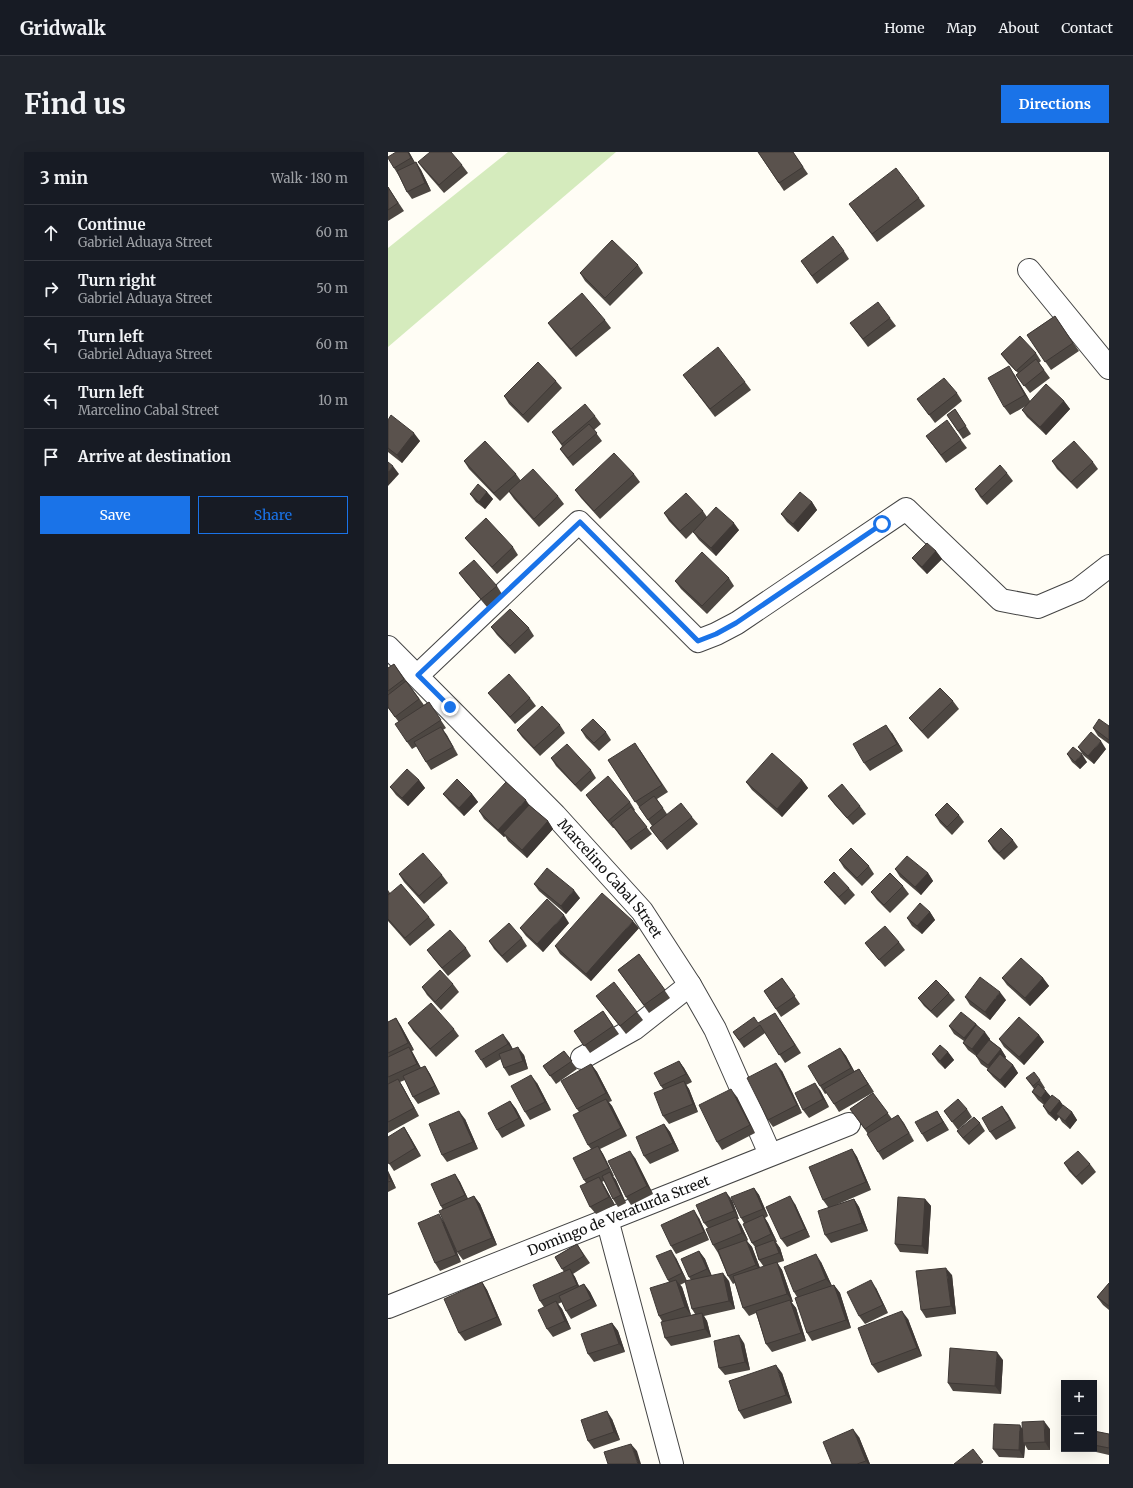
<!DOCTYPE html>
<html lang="en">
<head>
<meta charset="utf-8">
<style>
  body { margin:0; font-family:Merriweather,serif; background:#20242c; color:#f1f3f6 }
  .controls { position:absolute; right:12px; bottom:12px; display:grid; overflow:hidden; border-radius:0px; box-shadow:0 4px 16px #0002 }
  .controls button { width:36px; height:36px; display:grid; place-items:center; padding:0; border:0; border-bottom:1px solid #363941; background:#171b24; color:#f1f3f6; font:20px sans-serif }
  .stop { position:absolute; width:12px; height:12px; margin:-9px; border:3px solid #1a73e8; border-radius:50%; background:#fff }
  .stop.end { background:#1a73e8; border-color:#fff; box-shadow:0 1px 4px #0008 }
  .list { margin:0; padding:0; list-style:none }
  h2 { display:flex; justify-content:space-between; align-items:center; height:52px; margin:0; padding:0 16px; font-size:17px }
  h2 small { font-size:13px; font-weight:400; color:#9ea1a6 }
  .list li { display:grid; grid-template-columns:26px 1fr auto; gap:12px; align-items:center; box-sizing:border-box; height:56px; padding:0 16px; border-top:1px solid #363941 }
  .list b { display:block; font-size:15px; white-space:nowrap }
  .list p { margin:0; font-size:13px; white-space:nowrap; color:#9ea1a6 }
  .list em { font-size:13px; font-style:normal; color:#9ea1a6 }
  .actions { display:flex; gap:8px; padding:12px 16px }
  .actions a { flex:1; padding:9px 0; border:1px solid #1a73e8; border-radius:0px; text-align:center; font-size:14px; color:#1a73e8 }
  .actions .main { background:#1a73e8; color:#fff }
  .icon { flex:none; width:22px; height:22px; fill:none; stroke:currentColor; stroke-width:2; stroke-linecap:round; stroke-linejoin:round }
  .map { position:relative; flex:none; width:721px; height:1312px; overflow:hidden; border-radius:0px }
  header { display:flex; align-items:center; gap:24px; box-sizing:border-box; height:56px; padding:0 20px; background:#171b24; border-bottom:1px solid #363941 }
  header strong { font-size:19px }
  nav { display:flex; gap:22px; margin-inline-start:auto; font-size:14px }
  .intro { display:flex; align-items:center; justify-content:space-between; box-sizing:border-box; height:96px; padding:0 24px }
  h1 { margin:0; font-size:28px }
  .button { padding:10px 18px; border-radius:0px; background:#1a73e8; color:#fff; font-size:14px; font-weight:700 }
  main { display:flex; gap:24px; padding:0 24px }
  aside { flex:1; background:#171b24; border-radius:0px; box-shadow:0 4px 16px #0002 }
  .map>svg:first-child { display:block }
  .green { fill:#d5ebbd }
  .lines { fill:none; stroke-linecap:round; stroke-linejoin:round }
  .minor-casing { stroke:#444; stroke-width:24 }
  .minor { stroke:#fff; stroke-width:22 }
  .wall { fill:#4d4742; fill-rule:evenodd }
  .shaded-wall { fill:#3f3936 }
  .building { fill:#5a524d; stroke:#3f3936 }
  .route { stroke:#1a73e8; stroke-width:5 }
  .labels { text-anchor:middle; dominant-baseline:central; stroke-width:4; stroke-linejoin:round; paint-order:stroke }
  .street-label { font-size:14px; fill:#111; stroke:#fff }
</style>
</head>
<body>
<header>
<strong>Gridwalk</strong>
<nav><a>Home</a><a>Map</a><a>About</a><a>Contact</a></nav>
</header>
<div class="intro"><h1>Find us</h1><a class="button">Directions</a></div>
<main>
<aside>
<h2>3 min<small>Walk · 180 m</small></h2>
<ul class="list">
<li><svg class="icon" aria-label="ahead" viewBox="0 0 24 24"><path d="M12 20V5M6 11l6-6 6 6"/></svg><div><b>Continue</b><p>Gabriel Aduaya Street</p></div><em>60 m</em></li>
<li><svg class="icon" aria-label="right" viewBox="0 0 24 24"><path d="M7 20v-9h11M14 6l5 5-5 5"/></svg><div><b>Turn right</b><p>Gabriel Aduaya Street</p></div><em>50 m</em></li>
<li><svg class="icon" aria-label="left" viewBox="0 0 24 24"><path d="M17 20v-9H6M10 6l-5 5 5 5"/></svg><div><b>Turn left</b><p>Gabriel Aduaya Street</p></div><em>60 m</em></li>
<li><svg class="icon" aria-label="left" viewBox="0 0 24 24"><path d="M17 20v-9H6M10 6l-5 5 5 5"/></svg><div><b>Turn left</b><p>Marcelino Cabal Street</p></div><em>10 m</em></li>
<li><svg class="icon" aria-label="arrive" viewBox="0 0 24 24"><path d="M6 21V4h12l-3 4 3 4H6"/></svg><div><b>Arrive at destination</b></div></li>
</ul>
<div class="actions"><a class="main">Save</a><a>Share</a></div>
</aside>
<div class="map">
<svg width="721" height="1312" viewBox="0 0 721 1312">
  <rect width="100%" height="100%" fill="#fffdf5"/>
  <!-- green -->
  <polygon class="green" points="120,0 228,0 0,195 0,96"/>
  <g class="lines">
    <defs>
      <g id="minor">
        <polyline points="641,118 721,216"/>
        <path id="s1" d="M 0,495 L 167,663 L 254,759 L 302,833 L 327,877 L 382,1002"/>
        <polyline points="30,523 191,370 310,489 328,482 349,471 518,357 613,448 650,455 690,438 721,414"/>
        <polyline points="194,906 246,877 302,833"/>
        <polyline points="219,1067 284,1312"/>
        <path id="s2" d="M 0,1155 L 461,972"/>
      </g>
    </defs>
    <!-- minor casing -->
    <use href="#minor" class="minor-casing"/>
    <!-- minor -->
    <use href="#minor" class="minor"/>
  </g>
  <!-- wall -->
  <g class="wall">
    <polygon points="8,0 21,0 27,11 28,10 33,18 43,39 24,47 19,40 11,24 6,16"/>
    <polygon points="370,0 405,0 420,22 396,39"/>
    <polygon points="30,10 74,13 80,21 56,41 36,18"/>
    <polygon points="0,35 16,59 0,69"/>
    <polygon points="531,46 537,54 489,90 461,52"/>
    <polygon points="456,99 461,107 429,132 413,109"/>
    <polygon points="250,113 255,121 222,154 197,129 192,121"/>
    <polygon points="667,164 691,199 663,218 639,183"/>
    <polygon points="502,166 508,174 480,195 462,171"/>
    <polygon points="217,168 223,176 188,205 165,178 160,171"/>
    <polygon points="648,201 653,209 651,211 662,226 642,241 628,223 630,221 619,210 613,202"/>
    <polygon points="626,222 642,249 676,249 682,257 658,283 639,265 634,258 638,254 622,263 616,255"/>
    <polygon points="295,223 357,230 363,238 327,265"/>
    <polygon points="168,229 174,236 140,271 121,252 116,244"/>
    <polygon points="569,241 574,249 547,271 529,247"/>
    <polygon points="567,257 583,282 575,287 559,263"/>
    <polygon points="207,264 213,272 206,278 214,289 185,314 177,304 172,297 174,294 164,280"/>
    <polygon points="0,268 32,289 14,311 0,300"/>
    <polygon points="538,284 573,288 579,296 558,311"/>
    <polygon points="76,309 128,322 133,329 170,344 176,352 151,375 126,347 121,340 112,349 81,317"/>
    <polygon points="664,309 705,310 710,317 689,337 669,317"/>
    <polygon points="619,321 625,329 599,353 592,345 587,337"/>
    <polygon points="246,322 252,330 212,367 193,346 187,338"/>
    <polygon points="99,340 105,347 97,357 88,350 82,342"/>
    <polygon points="424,350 429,358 410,380 399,370 393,362"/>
    <polygon points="315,359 319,365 351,378 328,404 311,388 305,380 298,387 281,369 276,361"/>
    <polygon points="77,386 125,395 130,403 109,422 83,393"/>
    <polygon points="548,399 554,407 539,422 530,413 524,406"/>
    <polygon points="71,421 109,434 114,442 99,455 77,429"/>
    <polygon points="341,426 346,434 319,462 293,437 287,429"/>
    <polygon points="103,475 141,476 146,484 127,502 109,483"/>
    <polygon points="6,512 36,553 41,550 58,576 55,578 70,603 43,618 38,610 29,594 24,597 19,590 10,569 0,556 0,516"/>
    <polygon points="100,541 142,546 148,554 127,572 106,548"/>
    <polygon points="565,549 571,557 540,587 527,573 521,566"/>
    <polygon points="172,573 177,581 152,604 134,585 129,578"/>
    <polygon points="721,574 721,592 710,584 705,576"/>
    <polygon points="193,578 218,580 223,588 211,599 198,586"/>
    <polygon points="504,581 515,599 482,619 476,611"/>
    <polygon points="690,595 718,597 706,612 695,603"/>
    <polygon points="252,598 280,640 269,647 279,662 304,665 310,672 279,698 262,676 264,674 251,655 220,608"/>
    <polygon points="679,602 699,610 692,617 684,610"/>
    <polygon points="163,606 203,618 208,626 193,640 168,614"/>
    <polygon points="31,628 37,636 20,654 8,643 2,635"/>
    <polygon points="414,628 420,636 394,665 364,638 358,630"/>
    <polygon points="55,642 84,642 90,650 76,664 61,649"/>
    <polygon points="198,643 242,650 247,658 246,659 264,682 243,698 226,676 225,676 204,651"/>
    <polygon points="440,644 472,654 478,662 465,673 446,652"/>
    <polygon points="141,653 160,669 165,677 139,706 120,689 117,684 116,685 96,667 91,659"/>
    <polygon points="547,663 571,663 576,670 564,683 552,671"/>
    <polygon points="625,688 630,695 616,708 605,697 600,689"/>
    <polygon points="451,708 481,714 486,722 474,734 456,716"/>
    <polygon points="507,717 540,721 545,729 533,743 512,725"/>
    <polygon points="11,722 54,723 60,731 36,752 16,730"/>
    <polygon points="436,730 461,736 467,743 457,753 442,737"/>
    <polygon points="146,732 192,746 178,762 151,739"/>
    <polygon points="515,734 521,742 502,761 489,748 483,740"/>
    <polygon points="0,738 2,741 41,765 47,773 22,794 0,769"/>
    <polygon points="542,760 547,768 534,782 524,774 519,766"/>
    <polygon points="181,771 155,800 138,784 132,776"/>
    <polygon points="251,776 203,829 172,802 167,794"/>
    <polygon points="134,786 139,794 119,811 106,797 101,789"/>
    <polygon points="511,790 517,798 497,815 483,799 477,791"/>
    <polygon points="78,796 83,804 60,824 45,806 39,798"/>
    <polygon points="251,802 282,846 261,861 230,818"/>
    <polygon points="394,826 412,852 393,865 376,839"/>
    <polygon points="614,826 655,826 661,834 642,854 619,833"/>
    <polygon points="65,832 71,840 53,858 39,843 34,835"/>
    <polygon points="561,841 567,848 549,866 536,854 530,846"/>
    <polygon points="208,844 249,860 255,868 238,882"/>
    <polygon points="577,845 618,848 602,868 582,853"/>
    <polygon points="215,859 231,882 202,901 186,879"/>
    <polygon points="8,866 13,874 26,898 24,899 26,903 33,916 37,914 42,922 52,942 30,952 25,945 17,928 12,930 15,935 31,964 0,981 0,870"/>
    <polygon points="392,868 413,901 397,911 377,881 356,896 345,880 370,871"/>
    <polygon points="20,871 66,877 71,884 48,905 25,879"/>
    <polygon points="588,872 602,887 602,888 613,897 618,905 617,906 625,913 630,921 617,936 605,925 599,918 600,917 593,912 588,904 580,898 575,891 576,889 566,882 561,874"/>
    <polygon points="651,883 656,890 636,913 616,895 611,887"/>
    <polygon points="121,890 125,897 136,903 140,917 121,924 116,916 113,907 98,916 93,908"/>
    <polygon points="452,896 458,904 466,919 471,917 486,940 451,960 439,941 437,942 432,934"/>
    <polygon points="176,899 189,917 168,932 155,914"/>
    <polygon points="560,900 566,908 557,917 550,910 544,902"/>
    <polygon points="291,909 296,916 304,930 298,933 301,937 310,960 281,972 275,964 275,937 273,934"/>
    <polygon points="203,912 209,920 224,949 221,950 224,954 239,984 212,997 215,1002 226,1024 225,1024 228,1028 238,1051 230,1055 225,1047 216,1029 214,1030 227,1053 208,1062 202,1055 198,1031 196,1028 203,997 200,993 191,960 189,957"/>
    <polygon points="394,919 414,961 385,975 380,968"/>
    <polygon points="638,926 652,928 657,936 656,937 663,945 672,949 675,954 684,960 689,968 682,977 674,970 671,965 668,969 660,962 655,954 656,953 650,948 644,940 646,937"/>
    <polygon points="149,931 163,958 142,968 137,960"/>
    <polygon points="432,938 441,955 421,966 415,958"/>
    <polygon points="485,941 504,967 510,963 526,989 495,1008 490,1000 480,982 462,957"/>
    <polygon points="349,945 367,981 334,998 329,990"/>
    <polygon points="122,949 128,957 137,974 114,986 109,978"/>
    <polygon points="614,954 628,976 608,988 602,980"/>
    <polygon points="579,957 584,965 570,978 556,959"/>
    <polygon points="549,959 554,967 561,978 539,990 534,982"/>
    <polygon points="77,967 90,997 59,1010 54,1003"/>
    <polygon points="592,971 597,979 581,993 575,987 569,979"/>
    <polygon points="276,972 282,980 291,999 262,1012 256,1004"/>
    <polygon points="16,975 21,983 33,1004 6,1019 0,1010"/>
    <polygon points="464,997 469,1005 483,1038 448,1053 466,1047 471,1055 480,1079 443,1091 437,1083 440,1055 435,1048"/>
    <polygon points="247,1006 265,1042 243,1053 238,1045"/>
    <polygon points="676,1011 702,1012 708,1020 694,1033 681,1019"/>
    <polygon points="0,1019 8,1036 0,1040"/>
    <polygon points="67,1022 72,1030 80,1047 86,1044 92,1052 109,1093 75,1108 69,1100 59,1077 73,1110 52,1119 47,1111 56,1069 55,1058 53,1054"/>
    <polygon points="366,1036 371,1043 380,1064 377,1066 380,1071 389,1090 388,1090 392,1096 396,1109 389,1111 394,1118 405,1150 403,1150 408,1156 418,1189 384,1200 378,1192 368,1161 361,1164 355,1156 347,1131 345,1132 340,1124 330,1101 325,1093 320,1076 316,1071 344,1048 351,1067 349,1067 353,1073 360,1088 359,1089 364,1095 372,1116 376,1115 371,1108 367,1095 364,1091 356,1071 353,1066"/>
    <polygon points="537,1047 543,1054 540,1102 512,1100 507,1092"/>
    <polygon points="407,1052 422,1085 399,1095 393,1087"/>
    <polygon points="311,1066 321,1088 288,1102 283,1094"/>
    <polygon points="189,1092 202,1111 185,1122 187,1125 191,1134 196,1132 202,1140 209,1154 183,1167 178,1159 174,1150 170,1152 174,1157 183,1177 165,1185 159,1177 156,1155 152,1149 176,1120 167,1105"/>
    <path d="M 311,1099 L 317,1107 L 324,1124 L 341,1129 L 347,1157 L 316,1164 L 319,1169 L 323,1185 L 283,1194 L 277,1186 L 274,1169 L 271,1164 L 281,1130 L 280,1128 L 288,1106 L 299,1129 L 303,1128 L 301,1125 ZM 298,1130 L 304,1157 L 307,1162 L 303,1163 L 294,1135 L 292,1133 Z"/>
    <polygon points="433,1110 444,1134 446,1133 452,1141 463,1176 424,1189 419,1181 409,1145 406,1140"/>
    <polygon points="564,1123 568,1162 538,1166 533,1158"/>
    <polygon points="94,1130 99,1138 114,1173 77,1189 71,1181"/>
    <polygon points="721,1131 721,1158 715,1153 709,1145"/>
    <polygon points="488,1136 500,1161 477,1172 471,1164"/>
    <polygon points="520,1167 534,1204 490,1221 484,1213"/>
    <polygon points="224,1171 230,1179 237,1200 206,1210 200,1202"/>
    <polygon points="356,1191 362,1218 337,1223 331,1216"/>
    <polygon points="615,1208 613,1242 565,1239 560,1231"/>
    <polygon points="394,1221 404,1251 356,1267 351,1259"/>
    <polygon points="224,1267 232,1288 206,1297 200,1289"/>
    <polygon points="634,1277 662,1277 662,1298 640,1298 637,1293 636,1306 611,1305 605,1297"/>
    <polygon points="706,1279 721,1282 721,1303 708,1300 705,1297 706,1297"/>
    <polygon points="471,1285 482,1312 444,1312"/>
  </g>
  <!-- shaded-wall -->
  <g class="shaded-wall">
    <polygon points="20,0 21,0 29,14 23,6"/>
    <polygon points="28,10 33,18 43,39 37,31"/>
    <polygon points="621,214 626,222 643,251 637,243"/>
    <polygon points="676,249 682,257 658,283 652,275"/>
    <polygon points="26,281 32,289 14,311 9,303"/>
    <polygon points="5,314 11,322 0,334 0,320"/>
    <polygon points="99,340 105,347 97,357 91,350"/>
    <polygon points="424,350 429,358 410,380 405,372"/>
    <polygon points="346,371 351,378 328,404 323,396"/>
    <polygon points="548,399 554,407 539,422 534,415"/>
    <polygon points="498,573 504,581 515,599 509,592"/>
    <polygon points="53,575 59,583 70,603 65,595"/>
    <polygon points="713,589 718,597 706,612 700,604"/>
    <polygon points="694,602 699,610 692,617 687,610"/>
    <polygon points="31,628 37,636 20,654 14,646"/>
    <polygon points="414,628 420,636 394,665 389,657"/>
    <polygon points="84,642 90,650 76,664 71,656"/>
    <polygon points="138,648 143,656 115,681 117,684 116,685 110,678"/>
    <polygon points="160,669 165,677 139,706 134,698"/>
    <polygon points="540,721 545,729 533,743 527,735"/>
    <polygon points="186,738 192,746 178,762 173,754"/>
    <polygon points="542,760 547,768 534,782 529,774"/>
    <polygon points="176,763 181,771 155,800 149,792"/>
    <polygon points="245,769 251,776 203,829 198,822"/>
    <polygon points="655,826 661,834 642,854 637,846"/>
    <polygon points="612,840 618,848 602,868 597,860"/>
    <polygon points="8,866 13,874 26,898 20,891"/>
    <polygon points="588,872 593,880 581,894 576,886"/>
    <polygon points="597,880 602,887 590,905 584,897"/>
    <polygon points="115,882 121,890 126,900 120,892"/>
    <polygon points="651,883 656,890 636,913 631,905"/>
    <polygon points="21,895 26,903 35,920 29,912"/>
    <polygon points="130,895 136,903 140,917 135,909"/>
    <polygon points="452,896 458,904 469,924 463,916"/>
    <polygon points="613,897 618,905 605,921 600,913"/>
    <polygon points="560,900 566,908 557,917 552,909"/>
    <polygon points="291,909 296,916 304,930 298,922"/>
    <polygon points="388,911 394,919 414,961 409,953"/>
    <polygon points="203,912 209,920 224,949 218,941"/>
    <polygon points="625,913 630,921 617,936 612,928"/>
    <polygon points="37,914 42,922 52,942 47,934"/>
    <polygon points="471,917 476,925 486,940 480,932"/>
    <polygon points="143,923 149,931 163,958 157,950"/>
    <polygon points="10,927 15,935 31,964 26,956"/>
    <polygon points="296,929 301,937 310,960 305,952"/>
    <polygon points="427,931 432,938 441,955 435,947"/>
    <polygon points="343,937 349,945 367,981 362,973"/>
    <polygon points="658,939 664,946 658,954 653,946"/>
    <polygon points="218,947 224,954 239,984 233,976"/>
    <polygon points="122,949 128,957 137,974 131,966"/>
    <polygon points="672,949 678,957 668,962 671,965 668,969 662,961"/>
    <polygon points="614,954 620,962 628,976 622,968"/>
    <polygon points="71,959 77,967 90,997 85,990"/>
    <polygon points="549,959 554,967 561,978 555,970"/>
    <polygon points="684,960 689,968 682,977 677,969"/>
    <polygon points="510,963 516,971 526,989 521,981"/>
    <polygon points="276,972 282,980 291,999 285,991"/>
    <polygon points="16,975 21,983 33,1004 27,996"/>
    <polygon points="210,994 215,1002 226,1024 221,1016"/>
    <polygon points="464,997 469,1005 483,1038 478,1030"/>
    <polygon points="242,999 247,1006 265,1042 259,1034"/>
    <polygon points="0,1019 8,1036 3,1029 0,1023"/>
    <polygon points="222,1020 228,1028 238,1051 233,1043"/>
    <polygon points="67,1022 72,1030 82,1051 77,1043"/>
    <polygon points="211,1025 216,1033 227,1053 221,1045"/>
    <polygon points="366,1036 371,1043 380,1064 375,1057"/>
    <polygon points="338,1040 344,1048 351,1067 346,1059"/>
    <polygon points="86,1044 92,1052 109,1093 104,1086"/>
    <polygon points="402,1044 407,1052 422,1085 417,1077"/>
    <polygon points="466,1047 471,1055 480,1079 474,1071"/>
    <polygon points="537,1047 543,1054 540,1102 534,1094"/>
    <polygon points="306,1058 311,1066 321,1088 316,1080"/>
    <polygon points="51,1062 56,1070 73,1110 68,1103"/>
    <polygon points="375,1063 380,1071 389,1090 383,1082"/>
    <polygon points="348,1065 353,1073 360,1088 354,1081"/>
    <polygon points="358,1088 364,1095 374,1121 368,1113"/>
    <polygon points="386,1088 392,1096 396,1109 391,1101"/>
    <polygon points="283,1098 288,1106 299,1129 294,1121"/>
    <polygon points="311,1099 317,1107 324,1125 319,1117"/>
    <polygon points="428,1102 433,1110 444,1134 438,1127"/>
    <polygon points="389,1110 394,1118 405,1150 399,1142"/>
    <polygon points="558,1116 564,1123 568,1162 563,1154"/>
    <polygon points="182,1117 187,1125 194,1141 189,1133"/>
    <polygon points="335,1121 341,1129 347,1157 341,1149"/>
    <polygon points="288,1128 294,1135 303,1163 297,1155"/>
    <polygon points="483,1128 488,1136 500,1161 495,1153"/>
    <polygon points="94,1130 99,1138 114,1173 109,1165"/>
    <polygon points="196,1132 202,1140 209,1154 203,1147"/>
    <polygon points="446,1133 452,1141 463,1176 458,1168"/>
    <polygon points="402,1148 408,1156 418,1189 413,1181"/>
    <polygon points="168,1149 174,1157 183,1177 177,1169"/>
    <polygon points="514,1159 520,1167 534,1204 529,1196"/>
    <polygon points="314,1161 319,1169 323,1185 317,1177"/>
    <polygon points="224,1171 230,1179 237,1200 231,1192"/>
    <polygon points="351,1183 356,1191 362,1218 357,1210"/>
    <polygon points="609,1200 615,1208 613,1242 607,1234"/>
    <polygon points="388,1213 394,1221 404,1251 398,1243"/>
    <polygon points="219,1259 224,1267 232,1288 226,1280"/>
    <polygon points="656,1269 662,1277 662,1298 657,1290"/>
    <polygon points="632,1273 637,1281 635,1291 637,1293 636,1306 631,1298"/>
    <polygon points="465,1277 471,1285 482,1312 480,1312 478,1309"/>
    <polygon points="243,1292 249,1299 253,1312 250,1312"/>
  </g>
  <!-- building -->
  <g class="building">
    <polygon points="8,0 20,0 23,6 6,16 0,6 0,5"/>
    <polygon points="42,0 63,0 74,13 51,33 30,10"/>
    <polygon points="370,0 405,0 415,15 391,31"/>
    <polygon points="28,10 37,31 19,40 9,19"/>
    <polygon points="508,16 531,46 484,82 461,52"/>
    <polygon points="0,35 10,51 0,58"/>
    <polygon points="445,84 456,99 424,124 413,109"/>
    <polygon points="224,88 250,113 217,146 192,121"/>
    <polygon points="194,141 217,168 183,197 160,171"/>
    <polygon points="490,150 502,166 475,187 462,171"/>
    <polygon points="667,164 685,191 657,210 639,183"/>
    <polygon points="632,184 648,201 628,219 613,202"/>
    <polygon points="330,195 357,230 322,257 295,223"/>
    <polygon points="648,207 656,218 636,234 628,223"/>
    <polygon points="150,210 168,229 135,263 116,244"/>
    <polygon points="621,214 637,243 616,255 600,226"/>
    <polygon points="556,226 569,241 541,263 529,247"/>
    <polygon points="658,232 676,249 652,275 634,258"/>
    <polygon points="197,252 207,264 174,292 164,280"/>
    <polygon points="567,257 578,274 570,279 559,263"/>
    <polygon points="3,263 26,281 9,303 0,296 0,268"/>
    <polygon points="559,268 573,288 553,303 538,284"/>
    <polygon points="201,272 209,281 180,306 172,297"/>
    <polygon points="97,289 128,322 106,341 76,309"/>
    <polygon points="686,289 705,310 683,330 664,309"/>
    <polygon points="226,301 246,322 206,359 187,338"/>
    <polygon points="0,310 5,314 0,320"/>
    <polygon points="612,313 619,321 594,345 587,337"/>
    <polygon points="145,317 170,344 146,367 121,339"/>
    <polygon points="90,332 99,340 91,350 82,342"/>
    <polygon points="412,340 424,350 405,372 393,362"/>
    <polygon points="298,341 315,359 292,379 276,361"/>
    <polygon points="328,355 346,371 323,396 305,380"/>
    <polygon points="98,366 125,395 104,415 77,386"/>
    <polygon points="539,391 548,399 534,415 524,406"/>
    <polygon points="314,400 341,426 314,454 287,429"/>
    <polygon points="86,408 109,434 93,447 71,421"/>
    <polygon points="122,457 141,476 122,494 103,475"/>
    <polygon points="6,512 16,527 0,539 0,516"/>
    <polygon points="121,522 142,546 122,565 100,541"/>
    <polygon points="18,529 31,547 7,565 0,555 0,543"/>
    <polygon points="552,536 565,549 534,579 521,566"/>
    <polygon points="41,550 53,568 19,590 7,572"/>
    <polygon points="154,554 172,573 146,596 129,578"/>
    <polygon points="205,567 218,580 206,591 193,578"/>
    <polygon points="711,567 721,574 721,588 705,576"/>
    <polygon points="498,573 509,592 476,611 465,592"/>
    <polygon points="53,575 65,595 38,610 26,590"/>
    <polygon points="703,580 713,589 700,604 690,595"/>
    <polygon points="247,591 274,633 247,650 220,608"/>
    <polygon points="179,592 203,618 187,633 163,606"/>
    <polygon points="685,595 694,602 687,610 679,602"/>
    <polygon points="384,601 414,628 389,657 358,630"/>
    <polygon points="19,617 31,628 14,646 2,635"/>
    <polygon points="220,624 242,650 220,669 198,643"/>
    <polygon points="69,627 84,642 71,656 55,642"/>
    <polygon points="118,630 138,648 110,678 91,659"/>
    <polygon points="454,632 472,654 459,666 440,644"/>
    <polygon points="266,644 275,656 260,668 251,655"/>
    <polygon points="293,651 304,665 273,690 262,676"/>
    <polygon points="559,651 571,663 559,675 547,663"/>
    <polygon points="141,653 160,669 134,698 115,681"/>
    <polygon points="243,655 259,675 238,690 223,671"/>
    <polygon points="613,676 625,688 611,701 600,689"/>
    <polygon points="463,696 481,714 469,726 451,708"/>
    <polygon points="35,701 54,723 31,744 11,722"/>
    <polygon points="519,704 540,721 527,735 507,717"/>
    <polygon points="159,716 186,738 173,754 146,732"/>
    <polygon points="446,720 461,736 451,745 436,730"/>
    <polygon points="502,721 515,734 496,753 483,740"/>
    <polygon points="13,732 41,765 17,786 0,767 0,743"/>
    <polygon points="214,741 245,769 198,822 167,794"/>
    <polygon points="159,747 176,763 149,792 132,776"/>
    <polygon points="532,751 542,760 529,774 519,766"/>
    <polygon points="121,771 134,786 114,804 101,789"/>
    <polygon points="497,774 511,790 491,808 477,791"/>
    <polygon points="62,778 78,796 54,816 39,798"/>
    <polygon points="251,802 277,838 256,853 230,818"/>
    <polygon points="633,806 655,826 637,846 614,826"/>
    <polygon points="52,818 65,832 47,850 34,835"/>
    <polygon points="592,825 612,840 597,860 577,845"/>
    <polygon points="394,826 407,844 388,857 376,839"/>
    <polygon points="548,828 561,841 543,859 530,846"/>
    <polygon points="226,830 249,860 232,874 208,844"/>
    <polygon points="43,851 66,877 42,897 20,871"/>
    <polygon points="215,859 225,874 196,894 186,879"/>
    <polygon points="573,860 588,872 576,886 561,874"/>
    <polygon points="387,861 407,893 391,903 372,873 351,888 345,880 366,865 370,871"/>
    <polygon points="631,865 651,883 631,905 611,887"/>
    <polygon points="8,866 20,891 0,901 0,870"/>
    <polygon points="588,873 597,880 584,897 575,891"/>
    <polygon points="115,882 120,892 93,908 87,899"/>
    <polygon points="601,888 613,897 600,913 588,904"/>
    <polygon points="552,893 560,900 552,909 544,902"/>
    <polygon points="21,895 29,912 0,925 0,905"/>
    <polygon points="130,895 135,909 116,916 111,902"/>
    <polygon points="452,896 463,916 432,934 420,914"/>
    <polygon points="176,899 184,909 162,924 155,914"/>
    <polygon points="612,902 625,913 612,928 599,918"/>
    <polygon points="291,909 298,922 273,934 266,921"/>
    <polygon points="388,911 409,953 380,968 359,926"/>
    <polygon points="203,912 218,941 189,957 173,929"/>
    <polygon points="37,914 47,934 25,945 15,924"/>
    <polygon points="471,917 480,932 446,952 436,937"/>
    <polygon points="646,920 652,928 645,934 638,926"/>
    <polygon points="143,923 157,950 137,960 123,934"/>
    <polygon points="10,927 26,956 0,970 0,932"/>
    <polygon points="296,929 305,952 275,964 266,941"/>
    <polygon points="427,931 435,947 415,958 407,941"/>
    <polygon points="650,932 658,939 653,946 644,940"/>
    <polygon points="343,937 362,973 329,990 311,953"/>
    <polygon points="485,941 500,961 477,977 462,957"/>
    <polygon points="664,943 672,949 662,961 655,954"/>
    <polygon points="218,947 233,976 200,993 185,963"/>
    <polygon points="570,947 579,957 564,970 556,959"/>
    <polygon points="122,949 131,966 109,978 100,961"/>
    <polygon points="675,953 684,960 677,969 668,962"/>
    <polygon points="614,954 622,968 602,980 594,966"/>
    <polygon points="71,959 85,990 54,1003 41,972"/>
    <polygon points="549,959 555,970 534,982 527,970"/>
    <polygon points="510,963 521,981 490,1000 479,982"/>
    <polygon points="586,965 592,971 575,986 569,979"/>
    <polygon points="276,972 285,991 256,1004 248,985"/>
    <polygon points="16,975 27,996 1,1012 0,1010 0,985"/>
    <polygon points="210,994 221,1016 196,1028 185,1006"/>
    <polygon points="464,997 478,1030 435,1048 421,1015"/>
    <polygon points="242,999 259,1034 238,1045 220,1009"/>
    <polygon points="690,999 702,1012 688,1025 676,1011"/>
    <polygon points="222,1020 233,1043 225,1047 214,1024"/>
    <polygon points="67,1022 77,1043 53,1054 43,1032"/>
    <polygon points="0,1023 3,1029 0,1030"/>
    <polygon points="211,1025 221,1045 202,1055 192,1034"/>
    <polygon points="366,1036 375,1057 353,1066 343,1045"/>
    <polygon points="338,1040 346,1059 316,1071 308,1053"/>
    <polygon points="86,1044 104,1086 69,1100 51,1059"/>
    <polygon points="402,1044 417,1077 393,1087 378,1055"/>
    <polygon points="510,1045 537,1047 534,1094 507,1092"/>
    <polygon points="466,1047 474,1071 437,1083 430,1059"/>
    <polygon points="306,1058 316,1080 283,1094 273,1073"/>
    <polygon points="51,1062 68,1103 47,1111 30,1071"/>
    <polygon points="375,1063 383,1082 364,1091 355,1072"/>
    <polygon points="348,1065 354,1081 325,1093 318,1077"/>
    <polygon points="358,1088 368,1113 340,1124 330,1098"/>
    <polygon points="386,1088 391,1101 371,1108 367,1095"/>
    <polygon points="189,1092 196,1104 174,1117 167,1105"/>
    <polygon points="283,1098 294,1121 280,1128 268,1104"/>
    <polygon points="311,1099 319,1117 301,1125 293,1107"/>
    <polygon points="428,1102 438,1127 406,1140 396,1115"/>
    <polygon points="389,1110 399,1142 355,1156 345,1124"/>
    <polygon points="558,1116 563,1154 533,1158 528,1119"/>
    <polygon points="182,1117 189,1133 152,1149 145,1133"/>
    <polygon points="335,1121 341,1149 304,1157 297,1129"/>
    <polygon points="288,1128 297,1155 271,1164 262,1136"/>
    <polygon points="483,1128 495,1153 471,1164 459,1140"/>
    <polygon points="94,1130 109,1165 71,1181 56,1147"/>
    <polygon points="721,1131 721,1154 709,1145"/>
    <polygon points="196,1132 203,1147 178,1159 171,1144"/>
    <polygon points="446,1133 458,1168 419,1181 407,1146"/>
    <polygon points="402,1148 413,1181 378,1192 368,1159"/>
    <polygon points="168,1149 177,1169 159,1177 150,1158"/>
    <polygon points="514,1159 529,1196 484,1213 470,1176"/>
    <polygon points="314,1161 317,1177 277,1186 273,1170"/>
    <polygon points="224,1171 231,1192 200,1202 193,1182"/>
    <polygon points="351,1183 357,1210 331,1216 326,1189"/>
    <polygon points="562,1196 609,1200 607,1234 560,1231"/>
    <polygon points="388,1213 398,1243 351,1259 341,1229"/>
    <polygon points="219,1259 226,1280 200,1289 193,1268"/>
    <polygon points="656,1269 657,1290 635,1291 634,1270"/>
    <polygon points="606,1272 632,1273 631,1298 605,1297"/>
    <polygon points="465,1277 478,1309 469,1312 444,1312 435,1290"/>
    <polygon points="706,1279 721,1282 721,1296 706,1293"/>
    <polygon points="243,1292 250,1312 220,1312 216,1300"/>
    <polygon points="585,1297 595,1310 592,1312 566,1312"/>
  </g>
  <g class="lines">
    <!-- route -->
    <polyline class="route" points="62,555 30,523 192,370 310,489 328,482 348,471 494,372"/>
  </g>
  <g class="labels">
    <!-- street labels -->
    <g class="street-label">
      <text stroke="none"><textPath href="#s1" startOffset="321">Marcelino Cabal Street</textPath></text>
      <text stroke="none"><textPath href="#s2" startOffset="248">Domingo de Veraturda Street</textPath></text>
    </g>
  </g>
</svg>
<div class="controls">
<button>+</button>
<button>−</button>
</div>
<div class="stop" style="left:494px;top:372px"></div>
<div class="stop end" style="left:62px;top:555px"></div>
</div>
</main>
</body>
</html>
